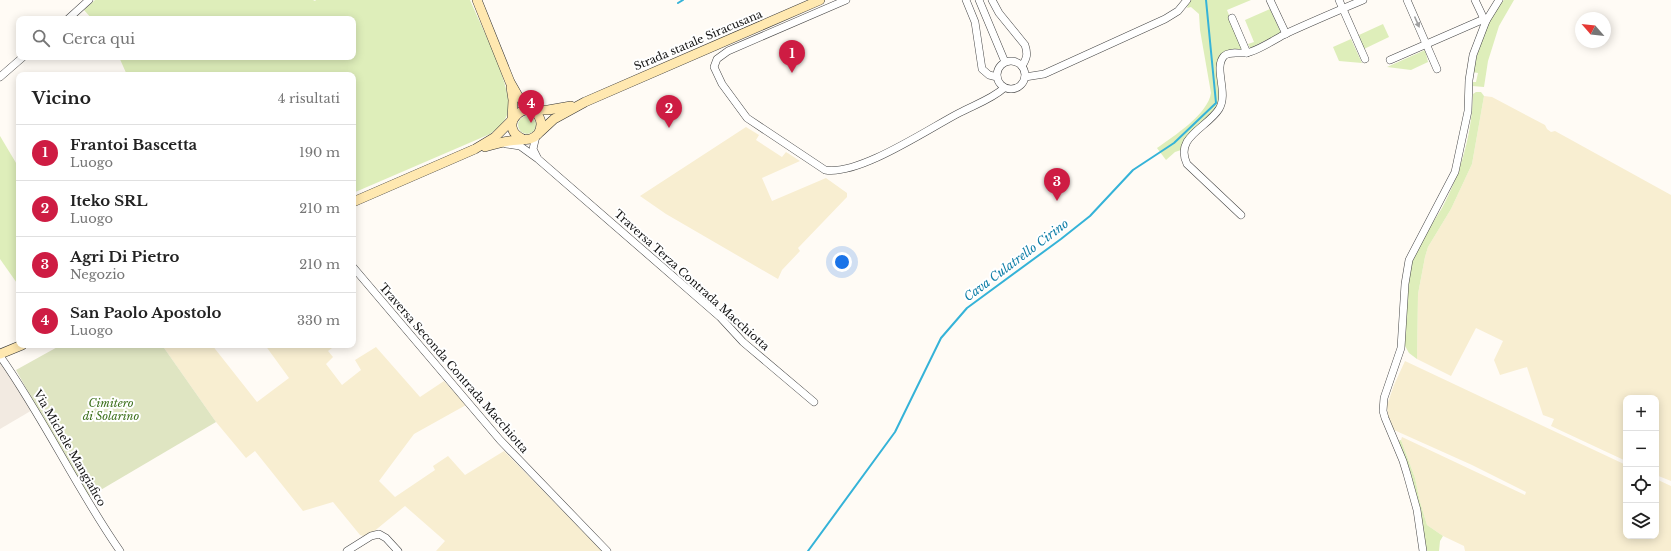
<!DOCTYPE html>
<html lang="it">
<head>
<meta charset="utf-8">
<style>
  body { margin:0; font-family:"Libre Baskerville",serif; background:#f2f2f2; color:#222 }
  .controls { position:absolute; right:12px; bottom:12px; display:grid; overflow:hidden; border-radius:8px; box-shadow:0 2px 10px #0003 }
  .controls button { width:36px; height:36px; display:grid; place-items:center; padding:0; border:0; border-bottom:1px solid #e0e0e0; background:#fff; color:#222; font:20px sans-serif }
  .compass { position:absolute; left:1575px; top:12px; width:36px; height:36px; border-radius:50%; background:#fff; box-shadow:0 2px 10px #0003; rotate:298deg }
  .you { position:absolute; left:842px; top:262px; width:14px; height:14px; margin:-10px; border:3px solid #fff; border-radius:50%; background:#1a73e8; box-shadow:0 0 0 6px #1a73e833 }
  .badge { display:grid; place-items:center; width:26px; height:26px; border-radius:50%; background:#ce1c43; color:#fff; font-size:13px; font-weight:700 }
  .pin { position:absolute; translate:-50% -33px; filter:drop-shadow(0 1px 2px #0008) }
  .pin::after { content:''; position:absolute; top:21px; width:14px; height:12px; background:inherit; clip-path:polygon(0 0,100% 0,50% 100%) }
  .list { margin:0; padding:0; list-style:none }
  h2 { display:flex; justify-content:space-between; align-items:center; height:52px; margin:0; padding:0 16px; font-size:17px }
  h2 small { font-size:13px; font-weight:400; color:#767676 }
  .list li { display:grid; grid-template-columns:26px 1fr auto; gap:12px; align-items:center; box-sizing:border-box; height:56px; padding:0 16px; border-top:1px solid #e0e0e0 }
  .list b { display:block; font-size:15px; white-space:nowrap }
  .list p { margin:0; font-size:13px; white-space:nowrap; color:#767676 }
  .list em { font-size:13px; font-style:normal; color:#767676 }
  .icon { flex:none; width:22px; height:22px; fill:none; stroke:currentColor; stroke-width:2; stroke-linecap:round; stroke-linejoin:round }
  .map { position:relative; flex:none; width:1671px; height:551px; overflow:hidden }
  .search { position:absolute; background:#fff; box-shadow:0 2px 10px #0003; left:16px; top:16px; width:340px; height:44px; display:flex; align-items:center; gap:10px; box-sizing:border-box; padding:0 14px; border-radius:8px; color:#767676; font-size:15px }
  .panel { position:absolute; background:#fff; box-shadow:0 2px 10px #0003; left:16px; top:72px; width:340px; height:276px; border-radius:8px }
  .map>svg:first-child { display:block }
  .farmland { fill:#f8eed1 }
  .green { fill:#deeeba }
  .cemetery { fill:#dfe5c2 }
  .plaza { fill:#f2eae1 }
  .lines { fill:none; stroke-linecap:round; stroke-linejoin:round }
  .stream { stroke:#35b3d8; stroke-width:2 }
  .minor-casing { stroke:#444; stroke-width:8 }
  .secondary-casing { stroke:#333; stroke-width:10 }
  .minor { stroke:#fff; stroke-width:7 }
  .secondary { stroke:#ffe8b0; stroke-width:9 }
  .oneway { fill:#a0a0a0 }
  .labels { text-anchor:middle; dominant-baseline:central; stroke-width:4; stroke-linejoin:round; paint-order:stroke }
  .street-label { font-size:11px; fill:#111; stroke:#fff }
  .park-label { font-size:11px; font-style:italic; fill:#3b6f1a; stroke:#fff }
  .water-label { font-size:12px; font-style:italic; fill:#0e7ea7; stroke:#fff }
</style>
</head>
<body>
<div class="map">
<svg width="1671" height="551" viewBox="0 0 1671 551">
  <rect width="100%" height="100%" fill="#fffbf5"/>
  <!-- farmland -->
  <g class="farmland">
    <polygon points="1484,96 1492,97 1545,125 1547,129 1551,132 1555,131 1671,195 1671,481 1656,475 1656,398 1626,398 1626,461 1551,426 1554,419 1543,415 1527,367 1500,375 1494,360 1503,341 1476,328 1451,376 1417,359 1418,294 1425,257 1428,247 1451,209 1472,164"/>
    <polygon points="746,127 759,135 756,140 782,157 786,152 800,161 762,178 772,201 826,178 847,193 847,197 798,248 800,251 782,270 778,279 666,214 640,196"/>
    <polygon points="162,345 212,345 257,402 289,378 265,345 336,345 328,351 333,357 326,364 342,385 361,370 355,360 376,347 420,397 444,381 466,405 414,434 379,481 395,497 435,470 433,466 448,456 465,475 504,451 602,551 436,551 445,541 405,506 367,537 360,535 333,502 303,511 255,451 246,458 216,422"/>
    <polygon points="1405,361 1626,465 1626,536 1656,536 1656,479 1671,486 1671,551 1465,551 1464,546 1443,536 1427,525 1420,502 1415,478 1401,440 1402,437 1525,495 1526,492 1472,465 1394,430 1388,416 1387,405 1394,385"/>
  </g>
  <!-- green -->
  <g class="green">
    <path d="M 95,0 L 313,0 L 315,1 L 316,0 L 470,0 C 480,24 513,87 508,111 C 506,122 498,128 490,134 L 353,193 L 353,75 L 127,75 L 119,57 L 353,57 L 353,19 L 92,19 L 84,10 Z"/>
    <path d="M 1190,0 L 1251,0 L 1227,10 L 1243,51 L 1225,52 C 1223,68 1225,95 1217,108 C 1208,123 1187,131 1181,150 L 1175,152 L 1166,160 L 1157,148 C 1174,136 1208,114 1211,93 L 1200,30 L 1199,14 L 1191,7 L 1187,8 Z"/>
    <polygon points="1504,0 1514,0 1499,26 1488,61 1484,87 1472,86 1472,82 1476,82 1478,73 1472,72 1483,36 1494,11"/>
    <polygon points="1270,9 1281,33 1250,48 1248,44 1254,42 1245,20"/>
    <polygon points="1383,24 1389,37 1364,49 1359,35"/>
    <polygon points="1351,39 1362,63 1339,61 1333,47"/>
    <polygon points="1425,50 1428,62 1411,70 1387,67"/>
    <path d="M 1476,92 L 1481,92 L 1484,96 L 1472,164 L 1451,209 L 1428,247 L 1425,257 L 1418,294 L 1417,359 L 1409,353 L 1405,346 C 1406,320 1404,285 1412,261 C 1418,242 1432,225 1442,208 C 1461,173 1472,133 1473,94 Z"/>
    <circle cx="527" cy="125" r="9"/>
    <polygon points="0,136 19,168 19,286 0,259"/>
    <polygon points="1401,440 1415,478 1420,502 1427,525 1443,536 1440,541 1439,551 1426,551 1419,505 1409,467 1398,441"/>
  </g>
  <!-- cemetery -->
  <polygon class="cemetery" points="61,345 162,345 216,422 87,498 16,370"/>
  <!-- plaza -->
  <polygon class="plaza" points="0,356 34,409 0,429"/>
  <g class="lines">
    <!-- stream -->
    <g class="stream">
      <polyline points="678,3 683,0"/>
      <polyline points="808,551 895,432 941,338 967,308 1061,239 1090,216 1133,170 1174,143 1216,103 1206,0"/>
    </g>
    <defs>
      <g id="minor">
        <path d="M 846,0 L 728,51 L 717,59 L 714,67 L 722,84 L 747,118 L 825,170 C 859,176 928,129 959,113 C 974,105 992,99 1004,88"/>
        <polyline points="966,0 975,22 982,69 989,75 997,77"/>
        <polyline points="979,0 1005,62"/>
        <path d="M 992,0 L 999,13 L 1025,45 C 1028,54 1027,58 1022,66"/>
        <polyline points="1270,0 1286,34"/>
        <polyline points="1339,0 1365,59"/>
        <polyline points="1407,0 1437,69"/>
        <polyline points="1475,0 1484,19"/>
        <polyline points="1232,18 1247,53"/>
        <polyline points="68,19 89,0"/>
        <polyline points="1390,60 1484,19 1486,21"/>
        <circle cx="1011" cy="75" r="14"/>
        <polyline points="0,77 23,57"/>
        <polyline points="1025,77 1044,74 1165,19 1178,11 1187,0"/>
        <polyline points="536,136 533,149 537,157"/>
        <polyline points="506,144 520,146 538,159 697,297 720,317 743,342 814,402"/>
        <path d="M 1241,215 L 1187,164 C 1174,137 1207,128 1219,109 C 1229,93 1213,68 1224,56 C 1230,50 1242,55 1250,52 C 1262,48 1274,40 1285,34 C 1311,22 1337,11 1363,0"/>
        <polyline points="353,267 500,440 607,551"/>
        <path d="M 0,356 C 44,418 76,488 120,551"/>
        <polyline points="347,551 371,536 379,534 386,538 398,551"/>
        <polyline points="1423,551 1417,510 1407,474 1403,461 1385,418 1383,411 1384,398 1401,348 1405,284 1409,260 1455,172 1468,111 1469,80 1473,55 1486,21 1499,0"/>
      </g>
      <g id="secondary">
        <polyline points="477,0 510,82 518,96 535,112"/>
        <polyline points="511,87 513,100 512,120"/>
        <polyline points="530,110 548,110 571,106"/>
        <polyline points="540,132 554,119 585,102 820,0"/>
        <path d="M 485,147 C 493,145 501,142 509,141 C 516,140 524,140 530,139 C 534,138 536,136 538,134 C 541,129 542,124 540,119 C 530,94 494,126 523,139"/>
        <polyline points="353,202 475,149 495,137 513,119"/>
        <polyline points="0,354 22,345"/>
      </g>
    </defs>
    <!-- minor casing -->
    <use href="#minor" class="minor-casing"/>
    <!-- secondary casing -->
    <use href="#secondary" class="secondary-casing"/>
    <!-- minor -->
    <use href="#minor" class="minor"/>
    <!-- secondary -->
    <use href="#secondary" class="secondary"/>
  </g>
  <!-- one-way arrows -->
  <defs><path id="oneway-solid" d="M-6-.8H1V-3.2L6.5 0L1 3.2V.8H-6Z"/></defs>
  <use class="oneway" href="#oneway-solid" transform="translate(1417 22) rotate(66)"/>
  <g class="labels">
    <!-- street labels -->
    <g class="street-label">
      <text transform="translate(698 40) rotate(-23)">Strada statale Siracusana</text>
      <text transform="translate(692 280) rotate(42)">Traversa Terza Contrada Macchiotta</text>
      <text transform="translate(454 368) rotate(49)">Traversa Seconda Contrada Macchiotta</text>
      <text transform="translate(70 448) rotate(60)">Via Michele Mangiafico</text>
    </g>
    <!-- park labels -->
    <g class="park-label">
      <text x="111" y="403">Cimitero<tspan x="111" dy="13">di Solarino</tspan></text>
    </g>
    <!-- water labels -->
    <g class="water-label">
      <text transform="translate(1016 260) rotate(-37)">Cava Culatrello Cirino</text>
    </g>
  </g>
</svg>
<div class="controls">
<button>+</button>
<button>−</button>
<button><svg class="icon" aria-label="locate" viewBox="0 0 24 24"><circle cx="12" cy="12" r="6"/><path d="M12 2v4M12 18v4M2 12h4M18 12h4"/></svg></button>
<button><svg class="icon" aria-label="layers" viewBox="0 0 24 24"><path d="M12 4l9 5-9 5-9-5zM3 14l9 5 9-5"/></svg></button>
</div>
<svg class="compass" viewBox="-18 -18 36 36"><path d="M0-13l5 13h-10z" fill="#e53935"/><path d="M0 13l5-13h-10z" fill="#767676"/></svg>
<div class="you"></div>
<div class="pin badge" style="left:792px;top:73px">1</div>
<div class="pin badge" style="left:669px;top:128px">2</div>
<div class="pin badge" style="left:1057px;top:201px">3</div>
<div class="pin badge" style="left:531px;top:123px">4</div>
<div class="search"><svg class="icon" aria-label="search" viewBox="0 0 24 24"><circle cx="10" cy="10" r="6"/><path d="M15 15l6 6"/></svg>Cerca qui</div>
<section class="panel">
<h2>Vicino<small>4 risultati</small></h2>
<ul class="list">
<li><span class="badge">1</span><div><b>Frantoi Bascetta</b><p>Luogo</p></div><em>190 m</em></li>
<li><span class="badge">2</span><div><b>Iteko SRL</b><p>Luogo</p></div><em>210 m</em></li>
<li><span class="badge">3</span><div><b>Agri Di Pietro</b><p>Negozio</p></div><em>210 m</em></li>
<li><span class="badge">4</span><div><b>San Paolo Apostolo</b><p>Luogo</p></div><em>330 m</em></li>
</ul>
</section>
</div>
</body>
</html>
